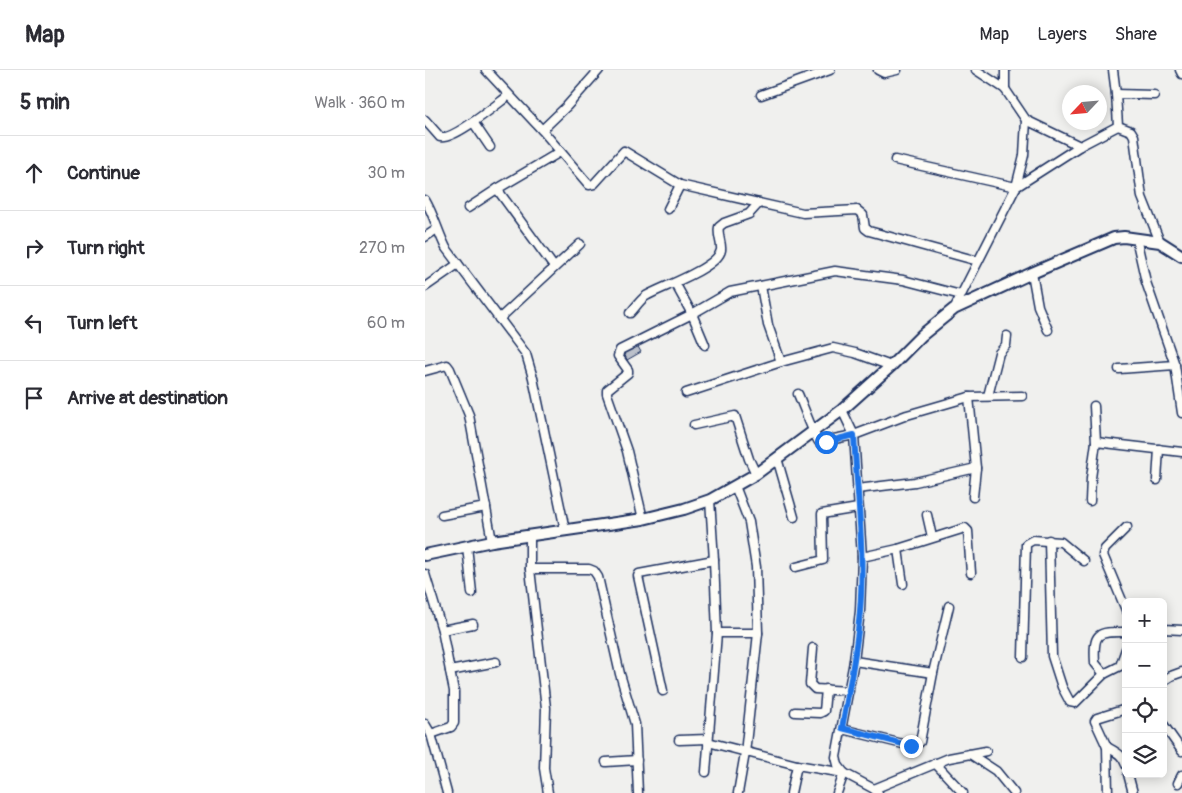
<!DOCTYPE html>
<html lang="en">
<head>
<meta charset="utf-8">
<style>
  body { margin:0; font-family:Pangolin,sans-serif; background:#f7f7f7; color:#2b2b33 }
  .controls { position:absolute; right:15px; bottom:15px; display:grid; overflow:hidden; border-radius:8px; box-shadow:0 2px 12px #0003 }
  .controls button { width:45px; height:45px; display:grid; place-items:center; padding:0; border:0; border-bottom:1px solid #e1e1e2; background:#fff; color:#2b2b33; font:25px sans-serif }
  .compass { position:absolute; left:637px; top:15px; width:45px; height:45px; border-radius:50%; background:#fff; box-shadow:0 2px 12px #0003; rotate:244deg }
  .stop { position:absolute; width:15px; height:15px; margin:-11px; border:4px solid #1a73e8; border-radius:50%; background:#fff }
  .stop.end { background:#1a73e8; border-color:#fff; box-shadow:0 1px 5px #0008 }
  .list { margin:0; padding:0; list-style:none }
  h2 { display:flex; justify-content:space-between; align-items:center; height:65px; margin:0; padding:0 20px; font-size:21px }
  h2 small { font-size:16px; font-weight:400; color:#7c7c81 }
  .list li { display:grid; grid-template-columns:32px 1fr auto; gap:15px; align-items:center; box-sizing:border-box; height:75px; padding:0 20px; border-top:1px solid #e1e1e2 }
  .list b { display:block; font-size:19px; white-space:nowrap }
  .list em { font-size:16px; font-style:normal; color:#7c7c81 }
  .icon { flex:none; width:28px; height:28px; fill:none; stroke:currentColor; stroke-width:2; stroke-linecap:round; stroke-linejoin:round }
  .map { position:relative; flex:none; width:757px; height:723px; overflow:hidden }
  header { display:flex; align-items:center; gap:30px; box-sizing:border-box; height:70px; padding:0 25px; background:#fff; border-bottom:1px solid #e1e1e2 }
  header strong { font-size:24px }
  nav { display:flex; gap:28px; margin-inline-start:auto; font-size:18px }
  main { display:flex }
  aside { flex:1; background:#fff }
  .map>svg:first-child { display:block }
  .building { fill:#bbc0ca; stroke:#1b2f5e }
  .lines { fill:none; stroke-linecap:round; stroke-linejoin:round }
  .minor-casing { stroke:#1b2f5e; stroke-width:11 }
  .major-casing { stroke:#1b2f5e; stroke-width:14 }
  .minor { stroke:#fdfcf7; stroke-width:8 }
  .major { stroke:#fdfcf7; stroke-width:10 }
  .route { stroke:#1a73e8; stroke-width:6 }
</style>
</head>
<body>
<header>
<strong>Map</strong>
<nav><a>Map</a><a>Layers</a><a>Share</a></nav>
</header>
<main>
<aside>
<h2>5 min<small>Walk · 360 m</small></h2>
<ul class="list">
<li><svg class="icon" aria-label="ahead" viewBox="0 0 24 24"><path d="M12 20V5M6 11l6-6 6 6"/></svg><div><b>Continue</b></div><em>30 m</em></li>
<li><svg class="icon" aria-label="right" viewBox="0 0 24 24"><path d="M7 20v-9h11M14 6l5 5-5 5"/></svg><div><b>Turn right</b></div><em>270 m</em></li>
<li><svg class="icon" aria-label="left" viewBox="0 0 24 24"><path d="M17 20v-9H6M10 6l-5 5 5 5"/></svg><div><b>Turn left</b></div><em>60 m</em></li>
<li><svg class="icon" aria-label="arrive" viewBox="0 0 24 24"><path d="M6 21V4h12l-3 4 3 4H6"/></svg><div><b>Arrive at destination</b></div></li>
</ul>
</aside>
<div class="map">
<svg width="757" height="723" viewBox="0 0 757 723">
  <rect width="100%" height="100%" fill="#f0f0ee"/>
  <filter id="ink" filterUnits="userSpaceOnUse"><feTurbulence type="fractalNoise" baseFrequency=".02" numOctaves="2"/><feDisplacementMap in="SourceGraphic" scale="10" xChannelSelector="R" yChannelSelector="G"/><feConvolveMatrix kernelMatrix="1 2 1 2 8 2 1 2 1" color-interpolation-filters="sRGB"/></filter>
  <g filter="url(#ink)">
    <!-- building -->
    <polygon class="building" points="212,275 216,282 202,290 199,283"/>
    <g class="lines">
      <defs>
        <g id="minor">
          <polyline points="61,0 117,60 164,115 169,114 199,81 255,115 378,143 432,140 438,145 440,158 444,161 553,191"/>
          <polyline points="453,0 459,3 472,0"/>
          <polyline points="688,0 691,24 693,56"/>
          <polyline points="755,0 757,4"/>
          <polyline points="580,19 580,0"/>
          <polyline points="691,24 729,25"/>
          <polyline points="336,25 405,0"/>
          <path d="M 0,50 L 15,67 C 28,71 72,34 83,26"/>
          <polyline points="601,50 655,76"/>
          <polyline points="48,52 65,77"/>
          <polyline points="693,56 706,61 709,66 717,127 735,172"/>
          <polyline points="117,60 142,36 174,0"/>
          <polyline points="470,90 591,117 655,76 693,56"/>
          <polyline points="72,119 129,197"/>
          <path d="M 0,130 C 9,145 13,162 21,178 L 101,284 L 108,308 L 140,460"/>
          <polyline points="43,138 72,119 135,82"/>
          <polyline points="243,139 255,115"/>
          <polyline points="0,167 12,159"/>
          <polyline points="711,168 721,212 750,295 757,343"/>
          <polyline points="607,203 613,236 623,260"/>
          <polyline points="250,213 267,244 280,275"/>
          <polyline points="336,216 343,255 356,292"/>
          <polyline points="0,217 33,194"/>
          <polyline points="529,239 591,117 599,85 601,50 580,19 551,0"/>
          <path d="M 205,243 C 210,238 215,230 221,226 C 236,217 293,198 296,180 C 297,173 292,165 294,157 L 299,153 L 324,144 L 334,133"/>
          <polyline points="74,249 155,174"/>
          <polyline points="694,299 750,295"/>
          <polyline points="0,301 22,295 25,299 44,345 67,471"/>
          <polyline points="261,323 356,292 408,278 430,283 466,296"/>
          <path d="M 373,324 C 377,333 390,368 394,372 L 429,365 L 482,345 L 544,327 L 597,326"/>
          <polyline points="563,326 574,283 581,275 582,266"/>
          <polyline points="544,327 551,398 548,427"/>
          <polyline points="417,340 429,365 437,487 435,541 429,591 411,687 413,695 419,703"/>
          <polyline points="269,355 310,346 324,389 331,404"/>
          <polyline points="671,372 757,382"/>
          <polyline points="352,388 369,447"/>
          <polyline points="732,410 734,379"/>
          <polyline points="310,416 324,452 331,497 333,563 320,683 313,723"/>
          <polyline points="432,419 490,412 551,398"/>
          <polyline points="665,431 666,408 671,372 669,336"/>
          <polyline points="17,445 61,437"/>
          <polyline points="502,445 507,467"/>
          <polyline points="218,449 202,381 182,324 182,320 203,303 203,300 193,286 195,280 267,244 305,222 410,201 478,210 536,225"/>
          <polyline points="105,466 105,499 121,638 119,698 123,723"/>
          <polyline points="624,470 627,586 637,617 645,632 650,633 679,604 695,596 701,579"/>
          <polyline points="42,476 47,523"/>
          <polyline points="473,479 478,514"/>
          <polyline points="437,487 473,479 540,458 543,461 546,503"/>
          <polyline points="371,497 398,490 397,444 433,438"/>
          <polyline points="105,499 164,499 169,501 173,507 195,604 210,654 213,723"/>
          <polyline points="0,504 17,560 25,601 29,621 29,653 26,657 6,664"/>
          <polyline points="701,540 678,485 680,479 702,457"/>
          <polyline points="738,559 757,560"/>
          <polyline points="17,560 48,554"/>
          <polyline points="292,563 333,563"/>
          <polyline points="388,578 385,614 390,619 424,621"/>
          <polyline points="598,587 601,474 608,470 636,472 659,491"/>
          <polyline points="429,591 508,603"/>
          <polyline points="25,601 71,592"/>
          <path d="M 679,604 L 670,593 C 668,561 673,562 701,562"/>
          <polyline points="738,611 746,606 757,602"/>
          <polyline points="238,621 213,506 214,504 289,490"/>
          <polyline points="370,642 395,643 399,641 401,619"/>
          <polyline points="0,654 6,664 22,723"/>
          <polyline points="738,654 757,681"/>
          <polyline points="417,659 486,676 491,675 495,672 508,603 524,536"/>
          <polyline points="254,670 283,669"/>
          <polyline points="283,672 372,695 419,703 449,719 453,723"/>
          <path d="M 682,677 C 691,682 698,685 701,695"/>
          <polyline points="545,684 571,701 589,723"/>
          <polyline points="181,692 212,690"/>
          <polyline points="510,693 538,723"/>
          <polyline points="281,702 292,563 289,490 285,430"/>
          <polyline points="703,704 708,723"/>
          <polyline points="753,713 757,705"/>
          <polyline points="449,719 524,688 561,681"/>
          <polyline points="366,723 372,695"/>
          <polyline points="412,723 419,703"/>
          <polyline points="683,723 682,677 670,651 672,648 701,639"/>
        </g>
        <polyline id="major" points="0,485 67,471 218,449 259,439 285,430 331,404 417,340 466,296 497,265 529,239 607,203 689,168 699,167 735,172 757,186"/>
      </defs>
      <!-- minor casing -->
      <use href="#minor" class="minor-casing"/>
      <!-- major casing -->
      <use href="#major" class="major-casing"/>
      <!-- minor -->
      <use href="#minor" class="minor"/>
      <!-- major -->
      <use href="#major" class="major"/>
    </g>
  </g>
  <g class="lines" filter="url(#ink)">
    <!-- route -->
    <path class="route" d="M 401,372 L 429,365 C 432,423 440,482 435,541 C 432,581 424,619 417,658 L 486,676"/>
  </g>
</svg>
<div class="controls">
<button>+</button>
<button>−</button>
<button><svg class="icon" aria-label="locate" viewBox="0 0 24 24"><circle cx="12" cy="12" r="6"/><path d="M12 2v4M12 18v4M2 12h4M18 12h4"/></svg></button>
<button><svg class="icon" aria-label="layers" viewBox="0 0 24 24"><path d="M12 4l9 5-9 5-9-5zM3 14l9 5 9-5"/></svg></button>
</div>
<svg class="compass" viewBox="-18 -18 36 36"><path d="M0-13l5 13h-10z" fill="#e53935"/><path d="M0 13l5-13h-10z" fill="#7c7c81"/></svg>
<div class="stop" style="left:401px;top:372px"></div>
<div class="stop end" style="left:486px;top:676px"></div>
</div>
</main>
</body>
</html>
